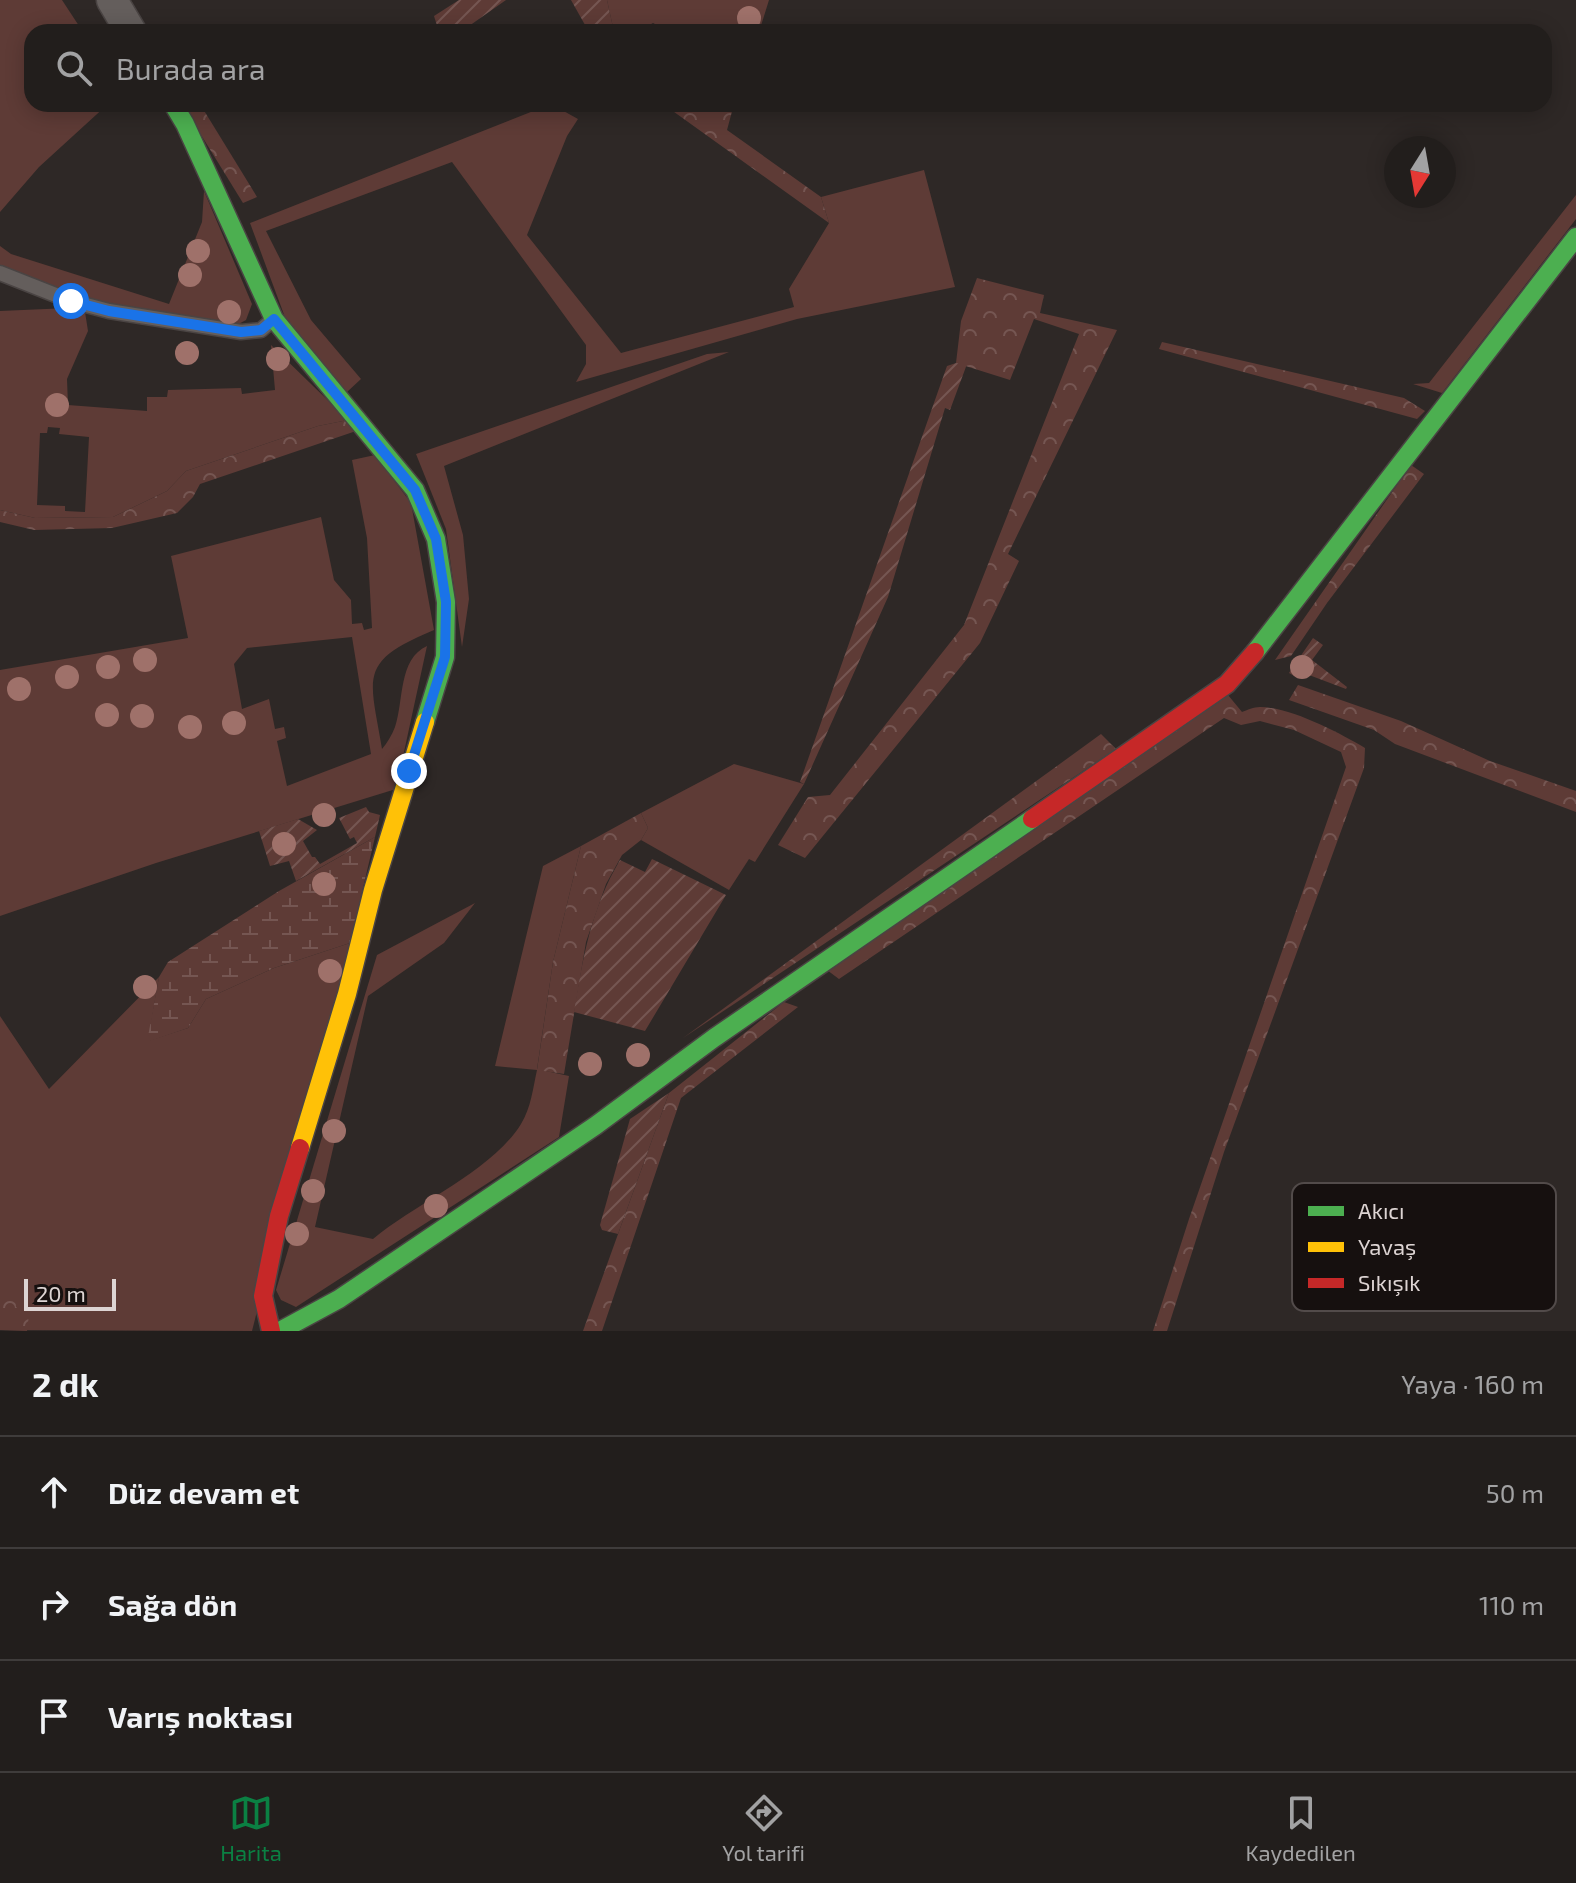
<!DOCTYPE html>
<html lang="tr">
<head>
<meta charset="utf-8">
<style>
  body { margin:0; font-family:"Exo 2",sans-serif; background:#2a2725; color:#f1f3f6 }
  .compass { position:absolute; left:1384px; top:136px; width:72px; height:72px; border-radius:50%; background:#221e1c; box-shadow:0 4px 20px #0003; rotate:191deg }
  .scale { position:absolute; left:24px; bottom:20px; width:92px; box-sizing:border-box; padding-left:8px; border:4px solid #ddd4d3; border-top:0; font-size:22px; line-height:28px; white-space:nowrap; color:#ddd4d3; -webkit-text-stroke:6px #16100f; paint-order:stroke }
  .stop { position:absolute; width:24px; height:24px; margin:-18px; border:6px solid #1a73e8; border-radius:50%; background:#fff }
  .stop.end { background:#1a73e8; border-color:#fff; box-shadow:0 2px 8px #0008 }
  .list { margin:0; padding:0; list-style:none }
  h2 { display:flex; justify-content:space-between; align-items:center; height:104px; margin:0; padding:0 32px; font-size:34px }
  h2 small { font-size:26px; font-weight:400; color:#a2a2a3 }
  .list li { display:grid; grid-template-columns:52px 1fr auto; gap:24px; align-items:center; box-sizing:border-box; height:112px; padding:0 32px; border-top:2px solid #3f3c3b }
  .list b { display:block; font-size:30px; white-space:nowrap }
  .list em { font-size:26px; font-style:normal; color:#a2a2a3 }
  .icon { flex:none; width:44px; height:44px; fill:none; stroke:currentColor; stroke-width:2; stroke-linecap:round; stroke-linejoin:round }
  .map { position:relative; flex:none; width:1576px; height:1331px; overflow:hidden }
  .search { position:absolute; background:#221e1c; box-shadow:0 4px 20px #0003; left:24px; right:24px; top:24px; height:88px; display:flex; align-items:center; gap:20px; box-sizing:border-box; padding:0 28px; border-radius:24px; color:#a2a2a3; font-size:30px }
  .sheet { height:440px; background:#221e1c }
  nav { display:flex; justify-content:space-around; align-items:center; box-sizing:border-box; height:112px; border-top:2px solid #3f3c3b; background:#221e1c; font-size:22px; color:#a2a2a3 }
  nav a { display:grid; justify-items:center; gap:4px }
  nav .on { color:#0b8043 }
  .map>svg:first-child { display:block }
  .grass { fill:#5e3b36; fill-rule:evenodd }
  .forest { fill:url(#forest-crowns) }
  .wetland { fill:url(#wetland-marsh) }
  .garden { fill:url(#garden-furrows) }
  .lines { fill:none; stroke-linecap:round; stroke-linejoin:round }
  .lane-casing { stroke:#4a4443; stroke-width:17 }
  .street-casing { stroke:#4a4443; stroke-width:33 }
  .fast-casing { stroke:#4a4443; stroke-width:21 }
  .slow-casing { stroke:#4a4443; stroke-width:21 }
  .jam-casing { stroke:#4a4443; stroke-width:21 }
  .lane { stroke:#645e5c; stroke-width:14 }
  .street { stroke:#645e5c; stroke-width:30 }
  .fast { stroke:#4caf50; stroke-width:18 }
  .slow { stroke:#ffc107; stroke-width:18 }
  .jam { stroke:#c62828; stroke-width:18 }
  .tree { fill:#9f716a }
  .route { stroke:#1a73e8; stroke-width:10 }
  .key { fill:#16100f; stroke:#524b4a; stroke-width:2 }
  .key-label { font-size:22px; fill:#ddd4d3 }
</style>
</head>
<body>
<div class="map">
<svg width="1576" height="1331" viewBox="0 0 1576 1331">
  <defs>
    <pattern id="forest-crowns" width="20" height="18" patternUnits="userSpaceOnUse" patternTransform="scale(2)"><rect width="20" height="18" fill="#5e3b36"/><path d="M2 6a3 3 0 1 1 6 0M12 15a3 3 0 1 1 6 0" fill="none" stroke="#755652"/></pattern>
    <pattern id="wetland-marsh" width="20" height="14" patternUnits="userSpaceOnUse" patternTransform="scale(2)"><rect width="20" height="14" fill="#5e3b36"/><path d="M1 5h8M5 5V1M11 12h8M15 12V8" fill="none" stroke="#755652"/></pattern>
    <pattern id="garden-furrows" width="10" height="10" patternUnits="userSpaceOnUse" patternTransform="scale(2)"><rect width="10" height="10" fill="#5e3b36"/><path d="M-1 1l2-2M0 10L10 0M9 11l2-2" fill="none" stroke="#755652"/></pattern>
  </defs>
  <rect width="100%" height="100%" fill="#2e2826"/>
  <!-- grass -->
  <g class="grass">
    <polygon points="0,0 62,0 83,32 32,32 32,104 108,104 39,167 0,212"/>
    <polygon points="607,0 769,0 759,32 670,32 653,23 637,32 614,32"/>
    <polygon points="551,104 578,119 567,136 527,235 621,353 794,307 789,289 829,223 821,197 924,170 955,287 797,319 576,382 586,364 586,345 452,162 266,231 311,320 361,379 347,392 289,328 250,223"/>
    <polygon points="204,191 252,304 246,320 233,327 89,300 0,267 0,246 11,254 169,304 202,222"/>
    <polygon points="1576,195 1576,219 1442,393 1413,384 1429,383"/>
    <path d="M 69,308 L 85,312 L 88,331 L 67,379 L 68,405 L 147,411 L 147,397 L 167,397 L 168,390 L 241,388 L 242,394 L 275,390 L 271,345 L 348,420 L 318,426 L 186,471 L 167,491 L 113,517 L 35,518 L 0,510 L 0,311 ZM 48,427 L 60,428 L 59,434 L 89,437 L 85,512 L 65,511 L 65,506 L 37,505 L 40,433 L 47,433 Z"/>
    <polygon points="729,352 444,466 463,535 469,599 462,647 446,529 416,454 707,354"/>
    <path d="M 375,455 L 411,503 L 434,630 C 357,662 370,676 382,749 C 387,743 392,735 395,727 C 404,701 398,659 427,646 L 396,789 L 156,863 L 0,916 L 0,670 L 188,638 L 171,556 L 321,517 L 334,580 L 351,600 L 352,624 L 362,623 L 364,630 L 372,628 L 367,538 L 352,460 ZM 352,637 L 371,754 L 287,786 L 277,741 L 286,738 L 284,727 L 275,729 L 269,699 L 242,709 L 234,664 L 247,648 Z"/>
    <polygon points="734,764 804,784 755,862 749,859 729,890 641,840 648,828 641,813"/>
    <path d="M 581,846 L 553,962 L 537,1069 L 569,1076 L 559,1137 L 296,1307 L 281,1300 L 276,1290 L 377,955 L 475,903 L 444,943 L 368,996 L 315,1227 L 373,1239 C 416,1203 492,1171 521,1124 C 531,1108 533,1088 537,1070 L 495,1066 L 543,866 Z"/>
    <polygon points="350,943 252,1331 0,1330 0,1016 49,1089 159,977 148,1041 188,1028 206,999 274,968"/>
  </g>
  <!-- forest -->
  <g class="forest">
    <polygon points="182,104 200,104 257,197 243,203"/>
    <polygon points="663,104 734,104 727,130 821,197 829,223"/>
    <polygon points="977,278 1044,295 1040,313 1117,330 1008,554 1019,561 980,643 805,858 778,845 808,797 830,795 964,625 1079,334 1034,319 1010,380 956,363 961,321"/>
    <polygon points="1162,342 1404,398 1425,411 1417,419 1159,349"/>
    <polygon points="348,420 356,431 200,484 193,497 177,513 112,528 34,530 0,522 0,510 35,518 113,517 167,491 186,471 318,426"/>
    <polygon points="1411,465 1424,474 1327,603 1291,656 1275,660"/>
    <polygon points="1298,685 1401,721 1490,761 1576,791 1576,812 1395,744 1374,730 1289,700"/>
    <path d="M 1228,695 L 1242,712 C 1247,710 1254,707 1260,707 C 1290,707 1340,733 1365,748 L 1364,768 L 1224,1152 L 1167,1331 L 1153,1331 L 1189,1219 L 1346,767 L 1341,752 L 1294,730 L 1260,721 L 1241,725 L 1224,718 L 839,979 L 827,970 Z"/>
    <polygon points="1101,734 1116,749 683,1038"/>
    <polygon points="641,813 648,828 641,840 622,855 606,884 586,942 564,1074 537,1070 553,962 581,846"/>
    <polygon points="784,1002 798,1007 681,1098 602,1331 583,1331 669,1093"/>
    <polygon points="11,1270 24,1279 15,1294 16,1307 29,1315 27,1331 0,1330 0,1277"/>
  </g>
  <!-- wetland -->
  <polygon class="wetland" points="375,837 350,943 274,968 206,999 188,1028 147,1042 159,977 168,962 279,891"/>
  <!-- garden -->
  <g class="garden">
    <polygon points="459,0 506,0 469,26 472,32 439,32 434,16"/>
    <polygon points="571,0 607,0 614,32 589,32"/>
    <polygon points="956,363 967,364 950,410 945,408 888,597 804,784 800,782 947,366"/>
    <polygon points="1313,638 1323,645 1312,660 1347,687 1346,689 1309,675 1296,677 1289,673"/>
    <polygon points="366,807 369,812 380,815 375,837 296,881 289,861 270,866 259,831 298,819 317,830 303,841 312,857 315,857 320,864 357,843 354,837 350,839 339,818"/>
    <path d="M 652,859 L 726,895 L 645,1031 L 574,1012 C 583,957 591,909 620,860 L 645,872 Z"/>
    <polygon points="669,1093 618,1234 602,1230 600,1225 630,1119"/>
  </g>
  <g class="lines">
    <defs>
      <polyline id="lane" points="0,273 71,301 109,311 241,332 261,330 270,322"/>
      <polyline id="street" points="112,0 131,32"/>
      <g id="fast">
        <polyline points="173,104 185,124 274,319 415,490 436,539 446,602 445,657 425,722"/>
        <polyline points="1255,652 1576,237"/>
        <polyline points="280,1331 339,1299 595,1126 714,1038 1032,819"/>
      </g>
      <polyline id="slow" points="300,1148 347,994 373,890 425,722"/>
      <g id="jam">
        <polyline points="1032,819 1227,684 1255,652"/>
        <polyline points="271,1331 263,1296 279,1216 300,1148"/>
      </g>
    </defs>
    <!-- lane casing -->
    <use href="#lane" class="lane-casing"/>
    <!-- street casing -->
    <use href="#street" class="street-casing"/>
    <!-- fast casing -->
    <use href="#fast" class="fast-casing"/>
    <!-- slow casing -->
    <use href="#slow" class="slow-casing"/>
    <!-- jam casing -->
    <use href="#jam" class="jam-casing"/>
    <!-- lane -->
    <use href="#lane" class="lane"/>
    <!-- street -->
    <use href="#street" class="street"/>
    <!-- fast -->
    <use href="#fast" class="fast"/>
    <!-- slow -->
    <use href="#slow" class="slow"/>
    <!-- jam -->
    <use href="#jam" class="jam"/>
  </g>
  <!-- trees -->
  <g class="tree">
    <circle cx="749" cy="18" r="12"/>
    <circle cx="198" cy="251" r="12"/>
    <circle cx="190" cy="275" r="12"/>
    <circle cx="229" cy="312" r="12"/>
    <circle cx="187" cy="353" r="12"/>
    <circle cx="278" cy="359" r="12"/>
    <circle cx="57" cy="405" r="12"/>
    <circle cx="145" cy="660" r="12"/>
    <circle cx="108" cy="667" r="12"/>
    <circle cx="1302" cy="667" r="12"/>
    <circle cx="67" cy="677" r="12"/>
    <circle cx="19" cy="689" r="12"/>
    <circle cx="107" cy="715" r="12"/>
    <circle cx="142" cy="716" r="12"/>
    <circle cx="234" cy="723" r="12"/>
    <circle cx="190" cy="727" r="12"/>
    <circle cx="324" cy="815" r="12"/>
    <circle cx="284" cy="844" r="12"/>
    <circle cx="324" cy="884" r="12"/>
    <circle cx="330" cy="971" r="12"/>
    <circle cx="145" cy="987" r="12"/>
    <circle cx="638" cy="1055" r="12"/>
    <circle cx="590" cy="1064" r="12"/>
    <circle cx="334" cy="1131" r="12"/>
    <circle cx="313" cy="1191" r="12"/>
    <circle cx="436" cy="1206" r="12"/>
    <circle cx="297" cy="1234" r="12"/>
  </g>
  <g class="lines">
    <!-- route -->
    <polyline class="route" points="71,301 109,311 241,332 261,330 274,319 415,490 436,539 446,602 445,657 409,771"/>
  </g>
  <!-- legend -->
  <rect x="1292" y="1183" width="264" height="128" rx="12" class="key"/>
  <rect x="1308" y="1206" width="36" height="10" fill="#4caf50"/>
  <rect x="1308" y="1242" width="36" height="10" fill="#ffc107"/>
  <rect x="1308" y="1278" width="36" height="10" fill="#c62828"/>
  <g class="key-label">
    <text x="1358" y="1219">Akıcı</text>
    <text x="1358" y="1255">Yavaş</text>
    <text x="1358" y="1291">Sıkışık</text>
  </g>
</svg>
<svg class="compass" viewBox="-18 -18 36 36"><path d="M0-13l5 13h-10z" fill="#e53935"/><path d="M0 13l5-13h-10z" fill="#a2a2a3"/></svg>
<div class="scale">20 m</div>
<div class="stop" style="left:71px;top:301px"></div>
<div class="stop end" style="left:409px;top:771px"></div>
<div class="search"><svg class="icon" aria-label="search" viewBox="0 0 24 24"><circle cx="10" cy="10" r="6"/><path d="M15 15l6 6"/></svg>Burada ara</div>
</div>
<section class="sheet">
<h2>2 dk<small>Yaya · 160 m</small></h2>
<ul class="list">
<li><svg class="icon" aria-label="ahead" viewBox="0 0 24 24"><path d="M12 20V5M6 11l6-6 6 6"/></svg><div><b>Düz devam et</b></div><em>50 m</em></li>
<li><svg class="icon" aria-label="right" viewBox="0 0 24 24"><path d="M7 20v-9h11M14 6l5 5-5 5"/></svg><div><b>Sağa dön</b></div><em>110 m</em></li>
<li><svg class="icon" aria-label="arrive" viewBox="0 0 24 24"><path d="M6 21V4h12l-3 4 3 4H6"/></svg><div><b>Varış noktası</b></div></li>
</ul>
</section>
<nav>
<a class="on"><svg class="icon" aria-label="map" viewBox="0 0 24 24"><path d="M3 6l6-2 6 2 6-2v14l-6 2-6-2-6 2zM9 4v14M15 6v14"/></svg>Harita</a>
<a><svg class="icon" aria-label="directions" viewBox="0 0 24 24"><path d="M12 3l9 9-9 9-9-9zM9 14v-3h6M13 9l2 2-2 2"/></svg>Yol tarifi</a>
<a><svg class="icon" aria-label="saved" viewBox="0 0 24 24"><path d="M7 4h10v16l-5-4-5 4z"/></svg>Kaydedilen</a>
</nav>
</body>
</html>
